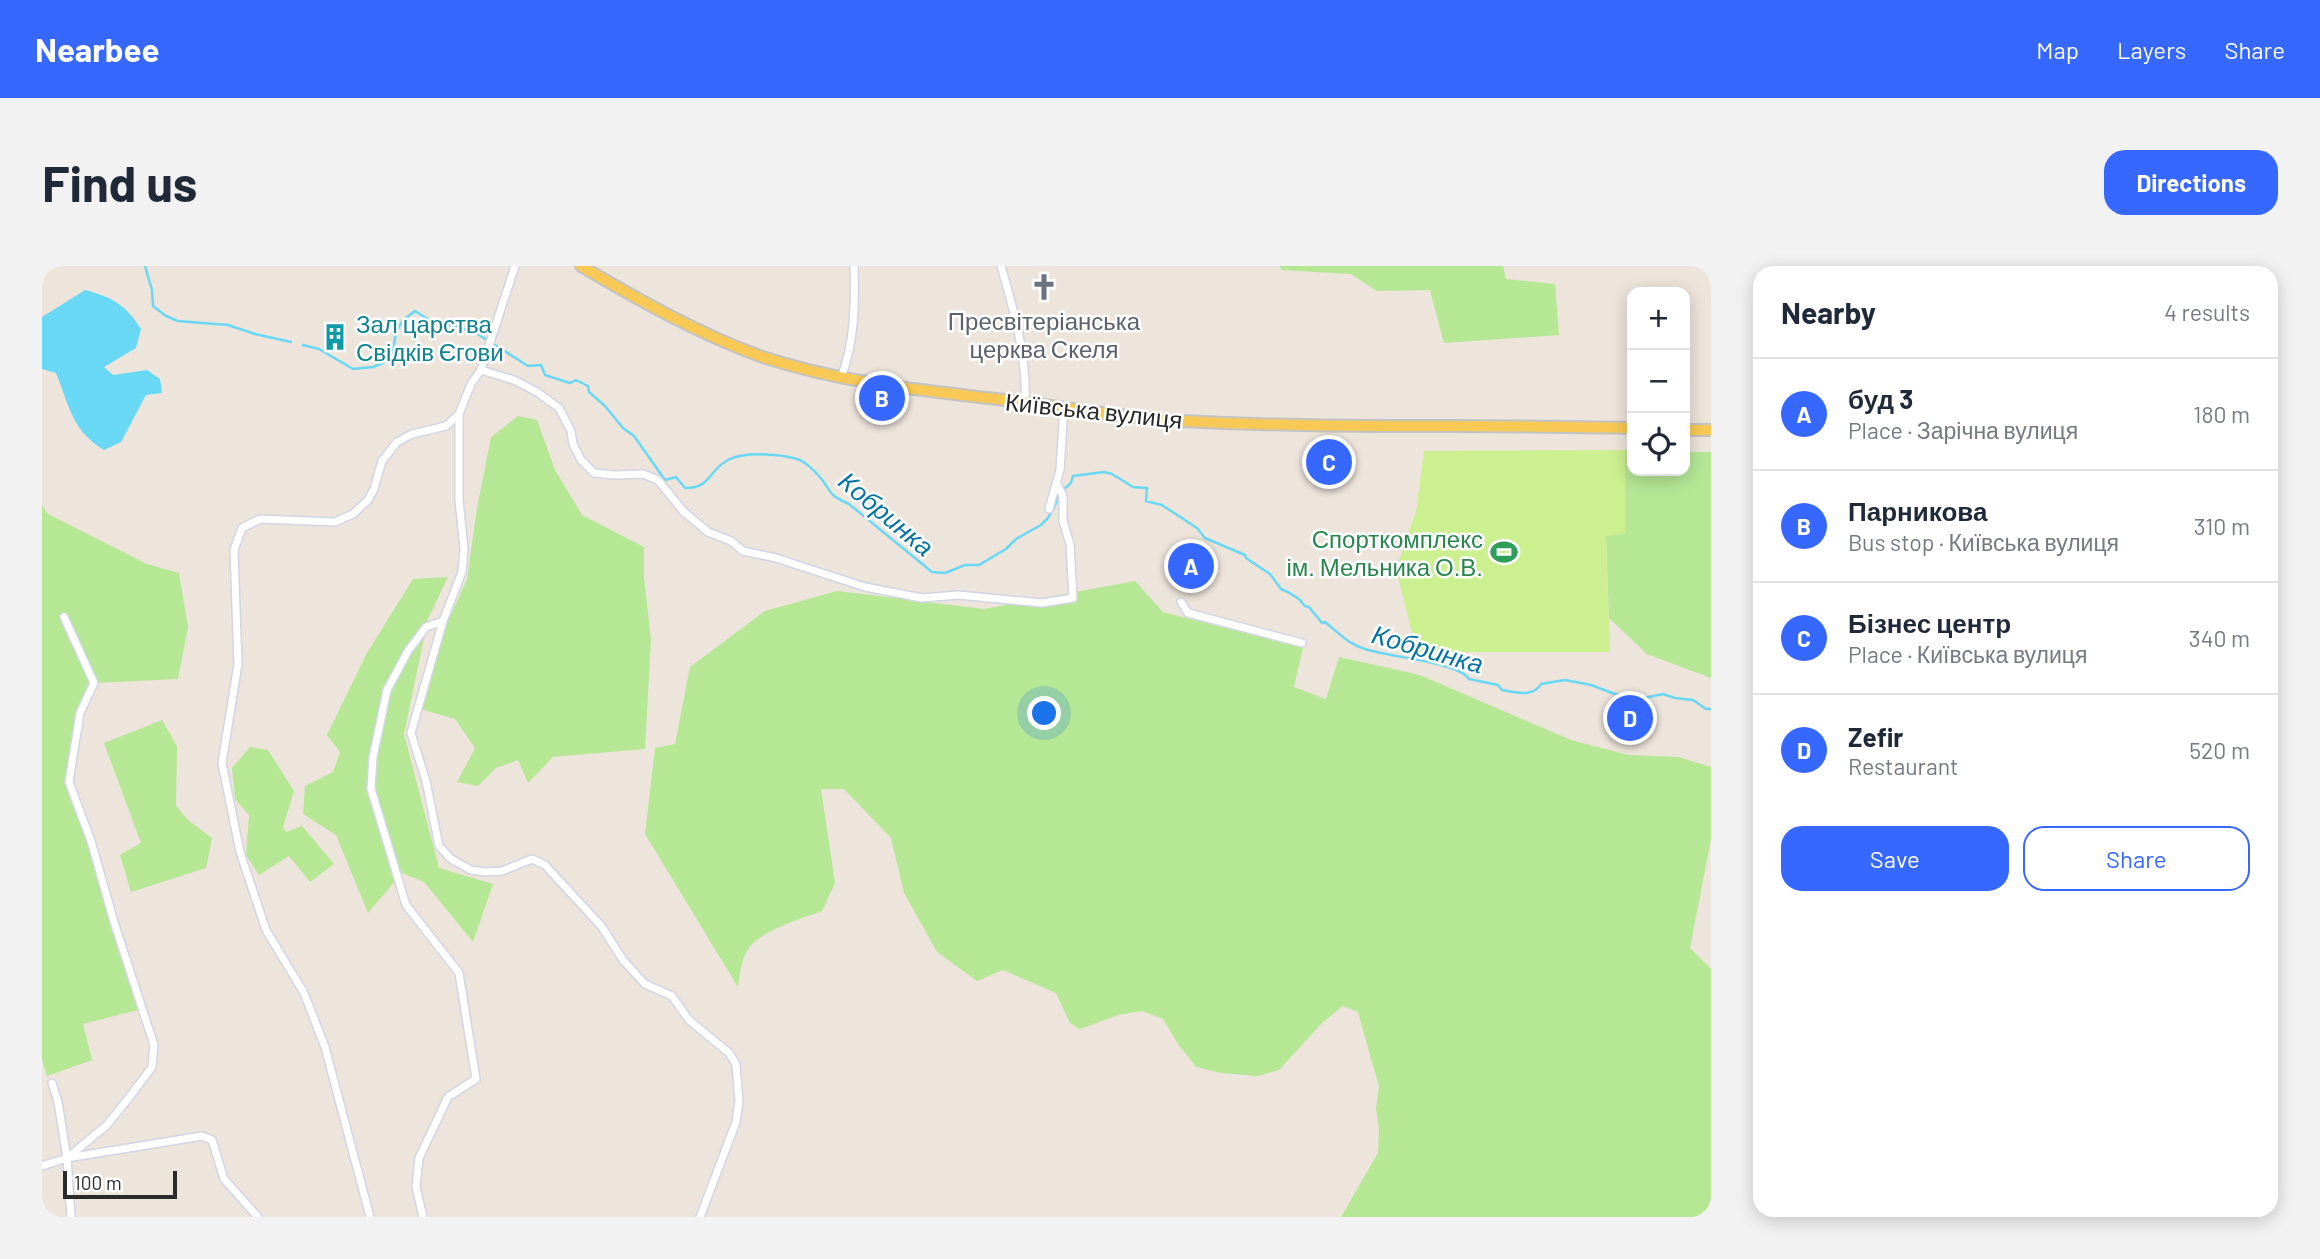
<!DOCTYPE html>
<html lang="en">
<head>
<meta charset="utf-8">
<style>
  body { margin:0; font-family:Barlow,sans-serif; background:#f2f2f3; color:#1f2937 }
  .controls { position:absolute; right:21px; top:21px; display:grid; overflow:hidden; border-radius:14px; box-shadow:0 4px 18px #0003 }
  .controls button { width:63px; height:63px; display:grid; place-items:center; padding:0; border:0; border-bottom:2px solid #e0e1e3; background:#fff; color:#1f2937; font:35px sans-serif }
  .scale { position:absolute; left:21px; bottom:18px; width:114px; box-sizing:border-box; padding-left:7px; border:4px solid #2a2a2a; border-top:0; font-size:19px; line-height:24px; white-space:nowrap; color:#2a2a2a; -webkit-text-stroke:5px #fff; paint-order:stroke }
  .you { position:absolute; left:1003px; top:448px; width:24px; height:24px; margin:-18px; border:5px solid #fff; border-radius:50%; background:#1a73e8; box-shadow:0 0 0 10px #1a73e833 }
  .badge { display:grid; place-items:center; width:46px; height:46px; border-radius:50%; background:#3667ff; color:#fff; font-size:23px; font-weight:700 }
  .pin { position:absolute; translate:-50% -50%; border:4px solid #fff; box-shadow:0 2px 7px #0006 }
  .list { margin:0; padding:0; list-style:none }
  h2 { display:flex; justify-content:space-between; align-items:center; height:91px; margin:0; padding:0 28px; font-size:30px }
  h2 small { font-size:23px; font-weight:400; color:#747a83 }
  .list li { display:grid; grid-template-columns:46px 1fr auto; gap:21px; align-items:center; box-sizing:border-box; height:112px; padding:0 28px; border-top:2px solid #e0e1e3 }
  .list b { display:block; font-size:26px; white-space:nowrap }
  .list p { margin:0; font-size:23px; white-space:nowrap; color:#747a83 }
  .list em { font-size:23px; font-style:normal; color:#747a83 }
  .actions { display:flex; gap:14px; padding:21px 28px }
  .actions a { flex:1; padding:16px 0; border:2px solid #3667ff; border-radius:21px; text-align:center; font-size:24px; color:#3667ff }
  .actions .main { background:#3667ff; color:#fff }
  .icon { flex:none; width:38px; height:38px; fill:none; stroke:currentColor; stroke-width:2; stroke-linecap:round; stroke-linejoin:round }
  .map { position:relative; flex:none; width:1669px; height:951px; overflow:hidden; border-radius:21px }
  header { display:flex; align-items:center; gap:42px; box-sizing:border-box; height:98px; padding:0 35px; background:#3667ff; color:#fff }
  header strong { font-size:33px }
  nav { display:flex; gap:38px; margin-inline-start:auto; font-size:24px }
  .intro { display:flex; align-items:center; justify-content:space-between; box-sizing:border-box; height:168px; padding:0 42px }
  h1 { margin:0; font-size:49px }
  .button { padding:18px 32px; border-radius:21px; background:#3667ff; color:#fff; font-size:24px; font-weight:700 }
  main { display:flex; gap:42px; padding:0 42px }
  aside { flex:1; background:#fff; border-radius:21px; box-shadow:0 4px 18px #0003 }
  .map>svg:first-child { display:block }
  .green { fill:#b5e795 }
  .pitch { fill:#ccef90 }
  .water { fill:#68d8f5 }
  .lines { fill:none; stroke-linecap:round; stroke-linejoin:round }
  .stream { stroke:#68d8f5; stroke-width:2.5 }
  .street-casing { stroke:#d1d5e4; stroke-width:10 }
  .primary-casing { stroke:#c3c3c3; stroke-width:14 }
  .street { stroke:#fff; stroke-width:7 }
  .primary { stroke:#f8c955; stroke-width:10 }
  .labels { text-anchor:middle; dominant-baseline:central; stroke-width:5; stroke-linejoin:round; paint-order:stroke }
  .worship-label { font-size:24px; fill:#5b616d; stroke:#fff }
  .culture-label { font-size:24px; fill:#0d838f; stroke:#fff; text-anchor:start }
  .street-label { font-size:24px; fill:#2a2a2a; stroke:#fff }
  .leisure-label { font-size:24px; fill:#27864d; stroke:#fff; text-anchor:end }
  .water-label { font-size:26px; font-style:italic; fill:#0675a2; stroke:#fff }
</style>
</head>
<body>
<header>
<strong>Nearbee</strong>
<nav><a>Map</a><a>Layers</a><a>Share</a></nav>
</header>
<div class="intro"><h1>Find us</h1><a class="button">Directions</a></div>
<main>
<div class="map">
<svg width="1669" height="951" viewBox="0 0 1669 951">
  <rect width="100%" height="100%" fill="#ede4db"/>
  <!-- green -->
  <g class="green">
    <polygon points="1238,0 1461,0 1464,13 1513,18 1517,69 1402,77 1388,24 1335,25 1309,8 1239,4"/>
    <polygon points="476,150 495,154 513,204 540,249 602,281 602,311 609,374 603,483 511,491 486,517 476,494 454,502 436,520 415,516 433,482 413,453 378,443 403,362 425,313 435,242 449,171"/>
    <polygon points="1583,184 1590,185 1590,205 1643,205 1643,186 1669,186 1669,412 1605,388 1567,352 1564,269 1583,267"/>
    <polygon points="0,239 6,248 105,298 137,307 146,361 136,413 53,417 38,447 27,516 100,743 41,758 50,794 5,810 0,794"/>
    <polygon points="406,311 386,353 362,468 397,602 451,618 431,676 382,616 360,607 326,647 294,569 261,548 263,520 291,506 298,486 285,469 325,387 371,313"/>
    <path d="M 1093,315 L 1121,346 L 1261,382 L 1252,421 L 1284,433 L 1297,391 L 1378,409 L 1529,474 L 1587,489 L 1636,491 L 1669,501 L 1669,573 L 1648,682 L 1669,703 L 1669,951 L 1299,951 L 1336,887 L 1337,864 L 1334,843 L 1337,821 L 1316,746 L 1301,740 L 1280,757 L 1237,804 L 1215,810 L 1179,807 L 1154,801 L 1136,778 L 1121,753 L 1100,745 L 1076,749 L 1038,763 L 1028,757 L 1014,727 L 961,704 L 935,715 L 895,686 L 862,627 L 849,572 L 802,523 L 779,523 L 793,617 L 780,645 C 759,653 719,664 706,683 C 699,694 698,708 696,721 L 603,568 L 613,482 L 633,478 L 648,401 L 723,345 L 795,325 L 942,343 Z"/>
    <polygon points="120,454 135,480 134,540 146,554 170,572 164,602 89,626 78,589 99,577 62,477"/>
    <polygon points="208,481 226,484 252,525 241,561 244,566 260,560 292,598 268,616 247,590 217,609 204,589 207,549 193,533 190,502"/>
  </g>
  <!-- pitch -->
  <polygon class="pitch" points="1583,184 1583,268 1564,270 1568,386 1375,386 1354,303 1374,246 1382,185"/>
  <!-- water -->
  <path class="water" d="M 43,24 C 70,31 84,39 99,63 L 94,82 L 62,101 L 71,109 L 105,104 L 118,113 L 120,127 L 104,129 L 79,176 L 62,184 C 30,165 27,139 14,107 L 0,103 L 0,51 Z"/>
  <g class="lines">
    <!-- stream -->
    <g class="stream">
      <polyline points="103,0 110,24 111,40 124,50 136,55 186,59 213,68 249,76"/>
      <path d="M 261,79 L 277,83 L 311,103 L 331,101 L 341,97 L 351,86 L 354,66 L 361,54 L 373,45 L 392,57 L 413,60 L 434,67 L 486,100 L 499,99 L 503,109 L 528,117 L 534,114 L 546,120 L 547,126 L 563,140 L 581,162 L 592,170 L 623,214 L 634,211 L 643,222 C 670,222 666,204 686,194 C 702,185 737,188 755,193 C 762,195 772,204 776,209 C 791,225 783,228 807,238 L 890,306 L 903,307 L 923,299 L 937,299 L 964,283 L 974,273 L 999,259 L 1006,252 L 1014,237 L 1015,229 L 1029,217 L 1031,210 L 1062,206 L 1070,208 L 1091,221 L 1105,222 L 1104,235 L 1120,239 L 1155,262 L 1163,272 L 1203,289 L 1204,292 L 1228,308 L 1239,323 L 1246,326 L 1257,333 L 1263,340 L 1267,341 L 1280,357 L 1283,356 C 1297,367 1306,378 1323,383 C 1346,391 1416,396 1427,413 L 1456,419 L 1460,424 C 1474,426 1491,432 1499,418 L 1523,414 L 1549,419 L 1573,428 L 1602,432 L 1621,428 L 1633,432 L 1651,434 L 1664,443 L 1669,443"/>
    </g>
    <defs>
      <g id="street">
        <path d="M 959,0 C 972,45 985,89 983,136"/>
        <polyline points="439,104 472,114 495,126 517,142 529,165 531,178 539,194 552,207 573,209 601,208 616,214 641,245 666,266 689,275 701,285 734,292 823,321 880,332 916,329 1000,337 1031,332 1028,278 1021,255 1021,230 1015,218"/>
        <path d="M 799,112 C 813,75 813,39 812,0"/>
        <polyline points="1007,243 1018,204 1022,141"/>
        <polyline points="1139,336 1146,347 1260,377"/>
        <polyline points="22,351 52,417 38,447 27,516 49,575 72,656 112,779 110,801 89,829 65,859 25,892 29,951"/>
        <polyline points="401,355 369,467 384,515 397,580 409,593 429,604 444,606 460,605 490,593 503,599 560,661 581,694 603,718 630,730 647,754 687,787 694,798 697,835 694,856 658,951"/>
        <polyline points="10,817 16,836 25,892"/>
        <polyline points="0,900 25,892 160,870 170,874 182,913 216,951"/>
        <polyline points="328,951 283,781 262,727 224,664 198,586 180,497 196,398 192,284 200,262 218,253 293,256 311,248 326,234 332,223 340,195 355,176 370,168 404,160 417,148"/>
        <polyline points="381,951 374,921 377,892 406,831 434,813 417,707 364,639 329,523 331,491 345,424 366,385 384,361 401,355 420,306 422,283 417,234 417,148 429,118 439,104 473,0"/>
      </g>
      <g id="primary">
        <path d="M 539,0 C 595,33 657,68 718,90 C 798,117 880,124 963,134 C 1022,141 1081,152 1141,155 C 1290,163 1440,158 1590,162"/>
        <polyline points="1643,164 1669,164"/>
      </g>
    </defs>
    <!-- street casing -->
    <use href="#street" class="street-casing"/>
    <!-- primary casing -->
    <use href="#primary" class="primary-casing"/>
    <!-- street -->
    <use href="#street" class="street"/>
    <!-- primary -->
    <use href="#primary" class="primary"/>
  </g>
  <!-- icons -->
  <defs>
    <symbol id="church-bare" viewBox="-9 -9 18 18"><path d="M-1.2-6h2.4v3.5h3.3v2.4h-3.3V6h-2.4V-.1h-3.3v-2.4h3.3Z" fill="#6b7280" stroke="#fff" stroke-width="2.5" paint-order="stroke"/></symbol>
    <symbol id="building-bare" viewBox="-9 -9 18 18"><path d="M-4-6H4V6H1V3H-1V6H-4ZM-2.5-4.3h1.7v1.8h-1.7ZM.8-4.3h1.7v1.8H.8ZM-2.5-1h1.7V.8h-1.7ZM.8-1h1.7V.8H.8Z" fill="#0f9aa8" stroke="#fff" stroke-width="2.5" paint-order="stroke"/></symbol>
    <symbol id="stadium-bare" viewBox="-9 -9 18 18"><path d="M0-5a6.5 5 0 1 0 0 10a6.5 5 0 1 0 0-10ZM-3.5-1.8h7v3.6h-7Z" fill="#2e9e5b" stroke="#fff" stroke-width="2.5" paint-order="stroke"/></symbol>
  </defs>
  <g fill-rule="evenodd">
    <use href="#church-bare" x="983" y="2" width="38" height="38"/>
    <use href="#building-bare" x="274" y="52" width="38" height="38"/>
    <use href="#stadium-bare" x="1443" y="267" width="38" height="38"/>
  </g>
  <g class="labels">
    <!-- worship labels -->
    <g class="worship-label">
      <text x="1002" y="54">Пресвітеріанська<tspan x="1002" dy="28">церква Скеля</tspan></text>
    </g>
    <!-- culture labels -->
    <g class="culture-label">
      <text x="314" y="57">Зал царства<tspan x="314" dy="28">Свідків Єгови</tspan></text>
    </g>
    <!-- street labels -->
    <g class="street-label">
      <text transform="translate(1052 144) rotate(6)">Київська вулиця</text>
    </g>
    <!-- leisure labels -->
    <g class="leisure-label">
      <text x="1441" y="272">Спорткомплекс<tspan x="1441" dy="28">ім. Мельника О.В.</tspan></text>
    </g>
    <!-- water labels -->
    <g class="water-label">
      <text transform="translate(845 247) rotate(40)">Кобринка</text>
      <text transform="translate(1386 382) rotate(16)">Кобринка</text>
    </g>
  </g>
</svg>
<div class="controls">
<button>+</button>
<button>−</button>
<button><svg class="icon" aria-label="locate" viewBox="0 0 24 24"><circle cx="12" cy="12" r="6"/><path d="M12 2v4M12 18v4M2 12h4M18 12h4"/></svg></button>
</div>
<div class="scale">100 m</div>
<div class="you"></div>
<div class="pin badge" style="left:1149px;top:300px">A</div>
<div class="pin badge" style="left:840px;top:132px">B</div>
<div class="pin badge" style="left:1287px;top:196px">C</div>
<div class="pin badge" style="left:1588px;top:452px">D</div>
</div>
<aside>
<h2>Nearby<small>4 results</small></h2>
<ul class="list">
<li><span class="badge">A</span><div><b>буд 3</b><p>Place · Зарічна вулиця</p></div><em>180 m</em></li>
<li><span class="badge">B</span><div><b>Парникова</b><p>Bus stop · Київська вулиця</p></div><em>310 m</em></li>
<li><span class="badge">C</span><div><b>Бізнес центр</b><p>Place · Київська вулиця</p></div><em>340 m</em></li>
<li><span class="badge">D</span><div><b>Zefir</b><p>Restaurant</p></div><em>520 m</em></li>
</ul>
<div class="actions"><a class="main">Save</a><a>Share</a></div>
</aside>
</main>
</body>
</html>
